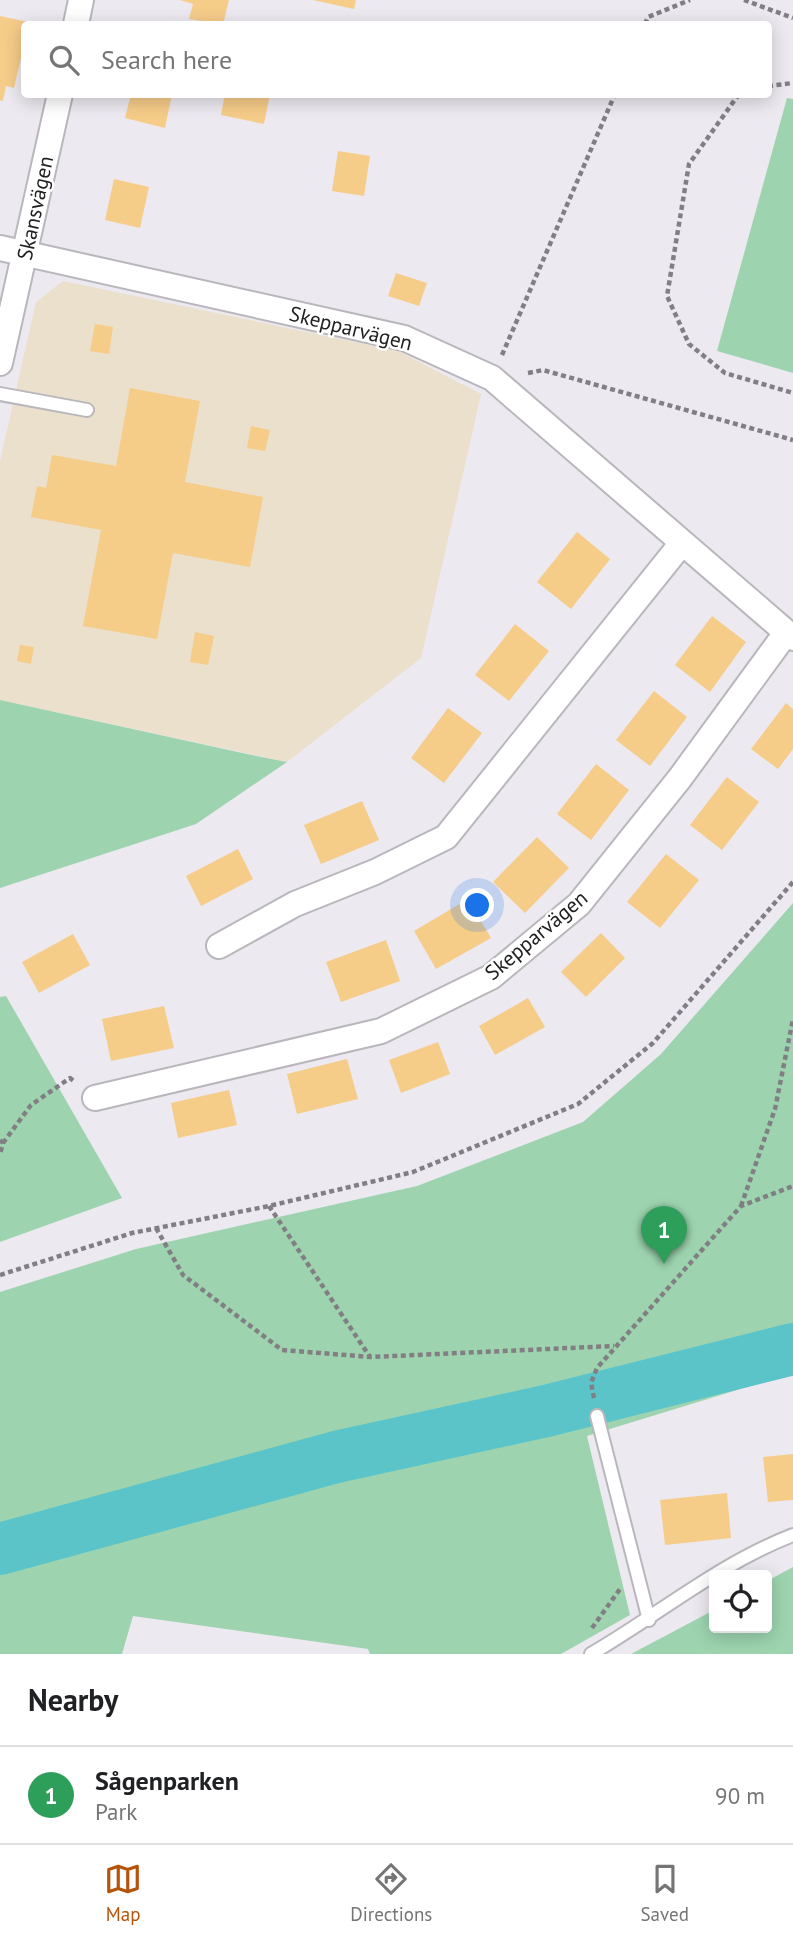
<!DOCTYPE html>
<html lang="en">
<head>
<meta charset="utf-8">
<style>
  body { margin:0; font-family:"PT Sans",sans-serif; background:#f2f2f2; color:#202124 }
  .controls { position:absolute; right:21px; bottom:21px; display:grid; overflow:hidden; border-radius:7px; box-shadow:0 4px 18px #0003 }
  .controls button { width:63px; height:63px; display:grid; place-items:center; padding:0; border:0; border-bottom:2px solid #e0e0e0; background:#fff; color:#202124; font:35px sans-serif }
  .you { position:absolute; left:478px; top:906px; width:24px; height:24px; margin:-18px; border:5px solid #fff; border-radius:50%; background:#1a73e8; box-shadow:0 0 0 10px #1a73e833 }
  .badge { display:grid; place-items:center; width:46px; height:46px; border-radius:50%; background:#b45309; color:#fff; font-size:23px; font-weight:700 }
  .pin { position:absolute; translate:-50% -58px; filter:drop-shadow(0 2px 4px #0008) }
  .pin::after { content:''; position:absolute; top:37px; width:24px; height:21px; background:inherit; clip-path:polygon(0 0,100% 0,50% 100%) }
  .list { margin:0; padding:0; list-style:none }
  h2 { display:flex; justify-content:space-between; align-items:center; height:91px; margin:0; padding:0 28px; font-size:30px }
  h2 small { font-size:23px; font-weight:400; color:#757577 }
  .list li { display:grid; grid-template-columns:46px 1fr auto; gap:21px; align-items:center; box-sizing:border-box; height:98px; padding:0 28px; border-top:2px solid #e0e0e0 }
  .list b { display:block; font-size:26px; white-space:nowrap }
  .list p { margin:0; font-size:23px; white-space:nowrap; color:#757577 }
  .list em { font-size:23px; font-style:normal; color:#757577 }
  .icon { flex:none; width:38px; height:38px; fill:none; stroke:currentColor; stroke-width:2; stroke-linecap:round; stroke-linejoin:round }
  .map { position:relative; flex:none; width:793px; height:1654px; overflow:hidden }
  .search { position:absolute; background:#fff; box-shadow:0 4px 18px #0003; left:21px; right:21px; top:21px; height:77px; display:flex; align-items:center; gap:18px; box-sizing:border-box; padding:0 24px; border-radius:7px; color:#757577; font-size:26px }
  .sheet { height:189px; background:#fff }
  nav { display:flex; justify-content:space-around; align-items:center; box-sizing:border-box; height:98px; border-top:2px solid #e0e0e0; background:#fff; font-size:19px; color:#757577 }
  nav a { display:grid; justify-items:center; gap:4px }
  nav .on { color:#b45309 }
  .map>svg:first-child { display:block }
  .education { fill:#eae0cb }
  .green { fill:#9dd4af }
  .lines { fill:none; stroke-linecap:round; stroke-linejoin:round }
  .river { stroke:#5bc4c9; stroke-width:52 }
  .building { fill:#f6cc89 }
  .service-casing { stroke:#b9b6bc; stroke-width:16 }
  .minor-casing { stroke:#b9b6bc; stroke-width:28 }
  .path { stroke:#827f84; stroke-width:4.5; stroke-dasharray:5 3.5; stroke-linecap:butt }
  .service { stroke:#fff; stroke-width:12 }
  .minor { stroke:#fff; stroke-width:24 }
  .labels { text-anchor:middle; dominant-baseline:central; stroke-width:5; stroke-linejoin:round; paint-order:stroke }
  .street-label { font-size:21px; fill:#212022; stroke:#fff }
</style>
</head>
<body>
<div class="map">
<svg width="793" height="1654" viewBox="0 0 793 1654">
  <rect width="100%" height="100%" fill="#ede9f0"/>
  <!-- education -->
  <polygon class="education" points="63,281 398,351 481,394 421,658 287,762 0,700 0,461 36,302"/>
  <!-- green -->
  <g class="green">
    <polygon points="787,98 793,99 793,373 717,351"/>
    <polygon points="0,700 247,754 287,762 196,824 0,888"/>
    <polygon points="793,903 793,1373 587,1436 630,1615 561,1654 370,1654 368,1649 133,1616 122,1654 0,1654 0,1292 136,1249 417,1186 583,1122 661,1054"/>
    <polygon points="6,996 122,1198 0,1242 0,997"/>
    <polygon points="793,1567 793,1654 631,1654 714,1610 714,1628 767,1628 767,1581"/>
  </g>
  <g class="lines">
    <!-- river -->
    <polyline class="river" points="0,1549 336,1457 546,1411 793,1349"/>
  </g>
  <!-- building -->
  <g class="building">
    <polygon points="180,0 229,0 223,24 189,19 193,4"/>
    <polygon points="313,0 356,0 354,9"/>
    <polygon points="0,16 33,23 24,24 24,45 14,88 6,86 3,101 0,100"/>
    <polygon points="131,94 172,94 165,128 125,118"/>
    <polygon points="225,94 270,94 264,124 221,115"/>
    <polygon points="338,151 370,156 364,196 332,191"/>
    <polygon points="114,179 149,187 140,228 105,220"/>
    <polygon points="396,273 427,283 419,306 388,296"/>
    <polygon points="95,324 113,327 109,354 90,351"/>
    <polygon points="130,388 200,401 185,482 263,497 250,567 173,553 157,639 83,626 101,530 31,517 37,486 46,488 52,455 116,466"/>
    <polygon points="251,426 270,430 265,451 247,448"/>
    <polygon points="577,532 610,559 571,609 537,582"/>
    <polygon points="712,616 746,642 710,692 675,665"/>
    <polygon points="515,624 549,651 509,701 475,675"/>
    <polygon points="195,632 214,636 208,665 190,662"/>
    <polygon points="20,645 34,647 31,664 17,661"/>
    <polygon points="654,691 687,717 650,766 616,740"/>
    <polygon points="786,703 793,709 793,749 778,769 751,749"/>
    <polygon points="448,708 482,733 444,783 411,758"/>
    <polygon points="596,764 629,790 591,840 557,814"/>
    <polygon points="727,777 759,802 722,850 690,825"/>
    <polygon points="362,801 379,840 321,864 304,825"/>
    <polygon points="537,837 569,868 525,913 493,882"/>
    <polygon points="238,849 253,879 201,906 186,876"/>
    <polygon points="666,854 699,880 660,928 627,902"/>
    <polygon points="468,899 491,938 436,969 414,931"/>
    <polygon points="601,933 625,958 586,997 561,972"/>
    <polygon points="73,934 90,965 39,993 22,962"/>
    <polygon points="386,940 400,981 341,1002 326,962"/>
    <polygon points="528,998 545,1027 495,1055 479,1026"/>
    <polygon points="164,1006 174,1048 111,1061 102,1019"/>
    <polygon points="438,1042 450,1074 401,1093 389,1060"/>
    <polygon points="347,1059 358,1099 297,1114 287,1074"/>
    <polygon points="229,1090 237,1125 178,1138 171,1103"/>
    <polygon points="793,1454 793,1500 768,1502 763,1457"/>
    <polygon points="727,1493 731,1538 665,1545 660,1500"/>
  </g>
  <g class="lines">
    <defs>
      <g id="service">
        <polyline points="0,394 87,410"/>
        <polyline points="597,1416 649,1620"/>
        <path d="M 591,1654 C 658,1615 720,1563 793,1535"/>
      </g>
      <g id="minor">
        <polyline points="76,24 81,0"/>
        <polyline points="0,248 404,338 492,378 793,638"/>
        <polyline points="0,363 60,94"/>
        <polyline points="219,946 295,904 375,872 446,837 682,543"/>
        <polyline points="95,1098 381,1031 491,977 579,904 680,778 786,633"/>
      </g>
    </defs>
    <!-- service casing -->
    <use href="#service" class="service-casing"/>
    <!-- minor casing -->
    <use href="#minor" class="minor-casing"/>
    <!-- path -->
    <g class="path">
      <polyline points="744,0 793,18"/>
      <polyline points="645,24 648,17 690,0"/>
      <polyline points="768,86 793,83"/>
      <polyline points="739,94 689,164 667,296 689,344 725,373 793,393"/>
      <polyline points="502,355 615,94"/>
      <polyline points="528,373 543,370 793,440"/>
      <polyline points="0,1140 3,1143 0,1154"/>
      <polyline points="3,1143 31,1105 70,1078 75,1082"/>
      <polyline points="269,1206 370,1357"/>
      <polyline points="741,1206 775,1109 793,1019"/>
      <polyline points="156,1228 183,1275 282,1350 371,1357 614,1346"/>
      <polyline points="0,1275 132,1233 269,1206 413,1172 578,1104 653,1043 793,882"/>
      <polyline points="594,1398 591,1383 597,1368 741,1206 793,1186"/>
      <polyline points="592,1628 620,1589"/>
    </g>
    <!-- service -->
    <use href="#service" class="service"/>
    <!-- minor -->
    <use href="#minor" class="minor"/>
  </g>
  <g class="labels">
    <!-- street labels -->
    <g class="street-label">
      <text transform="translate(35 208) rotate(-78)">Skansvägen</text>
      <text transform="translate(351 328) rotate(14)">Skepparvägen</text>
      <text transform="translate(536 935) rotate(-40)">Skepparvägen</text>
    </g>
  </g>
</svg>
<div class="controls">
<button><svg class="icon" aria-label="locate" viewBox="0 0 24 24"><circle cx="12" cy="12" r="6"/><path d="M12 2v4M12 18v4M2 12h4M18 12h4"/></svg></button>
</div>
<div class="you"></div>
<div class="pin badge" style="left:664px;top:1264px;background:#2e9e5b">1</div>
<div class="search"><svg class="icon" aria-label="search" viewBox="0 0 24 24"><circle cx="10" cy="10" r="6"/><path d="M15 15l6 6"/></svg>Search here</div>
</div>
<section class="sheet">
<h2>Nearby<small></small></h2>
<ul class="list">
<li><span class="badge" style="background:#2e9e5b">1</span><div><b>Sågenparken</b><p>Park</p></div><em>90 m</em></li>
</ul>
</section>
<nav>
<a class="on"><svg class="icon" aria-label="map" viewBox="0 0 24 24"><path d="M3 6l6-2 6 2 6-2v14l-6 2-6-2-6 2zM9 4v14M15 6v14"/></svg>Map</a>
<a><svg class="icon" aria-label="directions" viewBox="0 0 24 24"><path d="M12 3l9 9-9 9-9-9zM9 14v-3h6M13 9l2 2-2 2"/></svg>Directions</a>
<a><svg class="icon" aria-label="saved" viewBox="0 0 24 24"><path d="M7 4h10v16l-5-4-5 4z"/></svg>Saved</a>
</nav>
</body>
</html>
